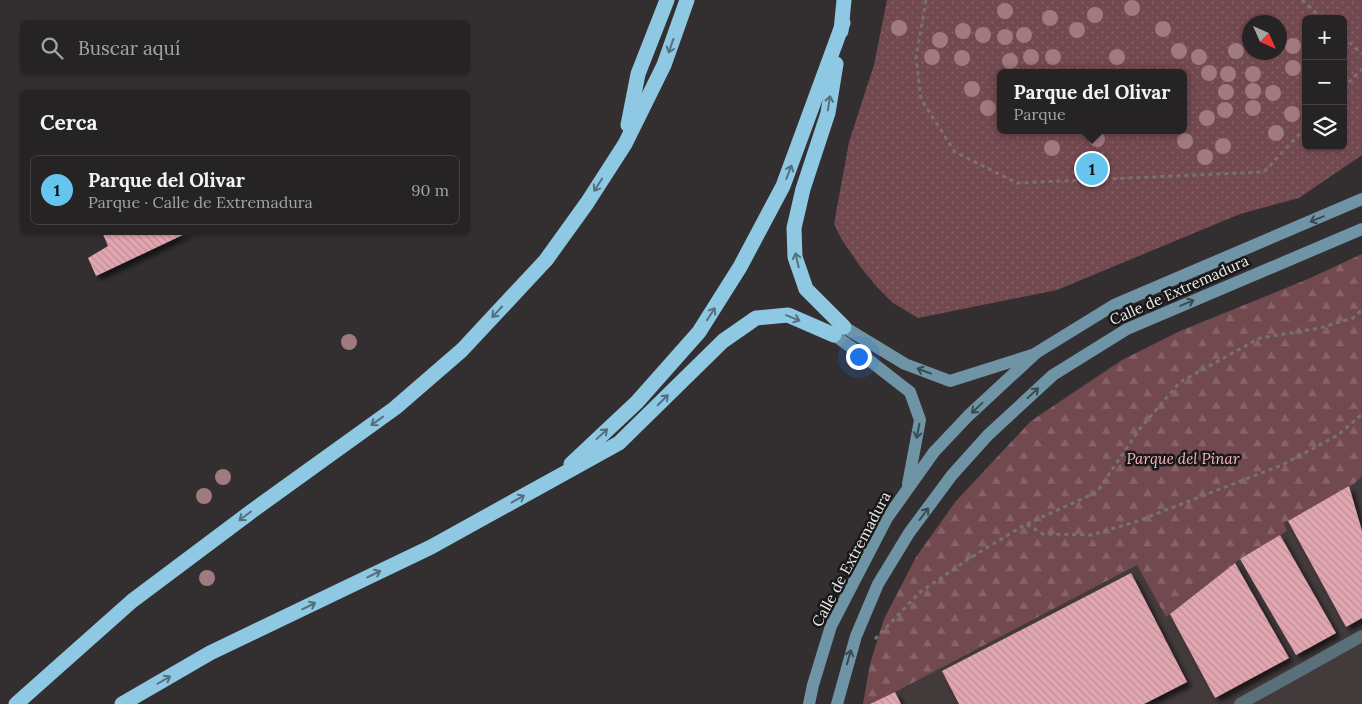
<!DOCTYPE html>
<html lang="es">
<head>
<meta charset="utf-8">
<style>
  body { margin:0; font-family:Lora,serif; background:#322f31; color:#f1f3f6 }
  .controls { position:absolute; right:15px; top:15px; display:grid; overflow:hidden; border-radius:8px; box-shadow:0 1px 4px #0004 }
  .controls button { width:45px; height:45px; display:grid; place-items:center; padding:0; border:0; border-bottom:1px solid #424041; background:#262324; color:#f1f3f6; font:25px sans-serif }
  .compass { position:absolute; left:1242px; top:15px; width:45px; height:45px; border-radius:50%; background:#262324; box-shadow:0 1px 4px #0004; rotate:135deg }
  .you { position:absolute; left:858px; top:356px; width:18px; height:18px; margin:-12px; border:4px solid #fff; border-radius:50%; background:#1a73e8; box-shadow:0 0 0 8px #1a73e833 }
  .badge { display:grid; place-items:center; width:32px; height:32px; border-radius:50%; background:#65c5ee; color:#111; font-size:16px; font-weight:700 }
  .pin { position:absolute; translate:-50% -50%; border:2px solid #fff; box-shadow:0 1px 5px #0006 }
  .popup { position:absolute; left:997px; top:69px; width:190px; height:65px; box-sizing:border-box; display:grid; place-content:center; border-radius:8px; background:#262324; filter:drop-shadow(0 1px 4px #0005); font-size:16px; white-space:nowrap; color:#a4a4a6 }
  .popup b { font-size:19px; color:#f1f3f6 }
  .popup::after { content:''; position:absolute; left:50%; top:100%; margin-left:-10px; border:10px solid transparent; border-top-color:#262324 }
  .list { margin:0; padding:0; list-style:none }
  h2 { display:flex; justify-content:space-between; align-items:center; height:65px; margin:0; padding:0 20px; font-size:21px }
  h2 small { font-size:16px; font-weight:400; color:#a4a4a6 }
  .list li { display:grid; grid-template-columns:32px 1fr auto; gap:15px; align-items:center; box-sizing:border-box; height:70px; margin:0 10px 10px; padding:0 10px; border:1px solid #424041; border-radius:8px }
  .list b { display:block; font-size:19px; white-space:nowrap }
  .list p { margin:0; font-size:16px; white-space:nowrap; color:#a4a4a6 }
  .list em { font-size:16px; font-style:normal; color:#a4a4a6 }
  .icon { flex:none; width:28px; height:28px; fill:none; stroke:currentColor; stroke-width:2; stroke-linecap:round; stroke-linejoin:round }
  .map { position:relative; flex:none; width:1362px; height:704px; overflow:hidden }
  .search { position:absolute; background:#262324; box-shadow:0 1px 4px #0004; left:20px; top:20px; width:450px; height:55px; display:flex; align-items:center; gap:12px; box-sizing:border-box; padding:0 18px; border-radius:8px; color:#a4a4a6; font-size:19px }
  .panel { position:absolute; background:#262324; box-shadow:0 1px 4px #0004; left:20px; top:90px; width:450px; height:145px; border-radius:8px }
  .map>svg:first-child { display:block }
  .built { fill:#433a3c }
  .forest { fill:url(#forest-firs) }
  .park { fill:url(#park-dots); fill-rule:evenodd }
  .building { fill:url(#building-back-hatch); filter:url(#shadow) }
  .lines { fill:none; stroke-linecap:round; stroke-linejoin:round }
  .path { stroke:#767273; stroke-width:3; stroke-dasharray:4 4; stroke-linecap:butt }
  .street { stroke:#59707b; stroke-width:12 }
  .secondary { stroke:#6f94a5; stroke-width:12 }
  .highway { stroke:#8ec8e3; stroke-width:15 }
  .tree { fill:#a17a80 }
  .oneway { stroke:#54707e }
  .oneway2 { stroke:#3b4a50 }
  .labels { text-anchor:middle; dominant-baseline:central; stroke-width:5; stroke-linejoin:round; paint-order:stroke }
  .street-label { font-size:15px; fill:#edeaeb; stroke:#191818 }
  .park-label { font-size:15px; font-style:italic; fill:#fbb7c2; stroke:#191818 }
</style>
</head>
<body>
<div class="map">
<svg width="1362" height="704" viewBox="0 0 1362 704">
  <defs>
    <pattern id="forest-firs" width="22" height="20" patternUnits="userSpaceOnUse" patternTransform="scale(1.25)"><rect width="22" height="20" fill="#734950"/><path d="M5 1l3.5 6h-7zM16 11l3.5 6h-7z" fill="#876369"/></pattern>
    <pattern id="park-dots" width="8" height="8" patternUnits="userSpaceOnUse" patternTransform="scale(1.25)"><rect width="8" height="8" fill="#734950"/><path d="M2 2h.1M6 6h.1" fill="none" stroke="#876369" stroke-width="1.8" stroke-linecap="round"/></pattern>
    <pattern id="building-back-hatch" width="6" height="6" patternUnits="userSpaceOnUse" patternTransform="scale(1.25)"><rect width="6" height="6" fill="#e2a6b0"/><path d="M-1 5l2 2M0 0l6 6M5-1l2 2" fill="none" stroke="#bb8e96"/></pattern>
    <filter id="shadow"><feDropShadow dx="4.5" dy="4.5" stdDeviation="2.5" flood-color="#0009"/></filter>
  </defs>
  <rect width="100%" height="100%" fill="#332f30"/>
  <!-- built -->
  <polygon class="built" points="1362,476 1362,704 870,704 1137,565 1167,616 1240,559 1287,531 1284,523 1354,484"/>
  <!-- forest -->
  <polygon class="forest" points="1362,254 1362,476 1354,484 1284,523 1287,531 1240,559 1166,617 1137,565 895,692 870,704 863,704 870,664 884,619 916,557 956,501 1031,421 1122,360 1180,331 1308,279"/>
  <!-- park -->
  <path class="park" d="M 887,0 L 1362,0 L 1362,155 L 1299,198 L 1240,214 L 1057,290 L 918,318 L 893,303 L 877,287 L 862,269 L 842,240 L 834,224 L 849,142 L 874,65 ZM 1306,19 L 1343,19 L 1343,146 L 1306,146 ZM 1250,22 L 1280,22 L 1280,52 L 1250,52 ZM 1001,73 L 1183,73 L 1183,130 L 1001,130 Z"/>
  <!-- building -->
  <g class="building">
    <polygon points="102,232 189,232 96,276 88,258 108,246"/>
    <polygon points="1349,486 1362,531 1362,618 1346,627 1288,521"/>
    <polygon points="1280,535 1336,633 1296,655 1240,559"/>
    <polygon points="1235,563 1289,658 1215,698 1170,614"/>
    <polygon points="1131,573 1187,682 1144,704 959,704 942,671"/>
    <polygon points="895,692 901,704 870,704"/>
  </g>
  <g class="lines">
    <!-- path -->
    <g class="path">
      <polyline points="926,0 916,58 921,99 955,152 1017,183 1264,172 1306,127"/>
      <polyline points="1302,0 1323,19"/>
      <polyline points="1343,37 1362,54"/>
      <polyline points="1343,88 1362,69"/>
      <polyline points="1027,524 1097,492 1139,430 1180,382 1260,338 1320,328 1353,318 1362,310"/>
      <polyline points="875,639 919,593 970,558 1026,524 1043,534 1091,535 1135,522 1282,465 1338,435 1362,414"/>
    </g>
    <!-- street -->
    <polyline class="street" points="1240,704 1362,636"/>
    <!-- secondary -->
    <g class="secondary">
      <polyline points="844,327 905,364 950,381 1032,355"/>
      <polyline points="834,335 865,357 910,392 920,420 908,484"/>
      <polyline points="809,704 813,685 831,626 887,518 934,452 968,416 1036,353 1114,305 1362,199"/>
      <polyline points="837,704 856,636 878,584 909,533 952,475 988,435 1053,375 1127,329 1362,229"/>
    </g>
    <!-- highway -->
    <g class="highway">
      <polyline points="841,31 844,0"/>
      <polyline points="836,64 828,113 803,189 794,228 795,257 806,289 844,327"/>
      <polyline points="628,125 638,74 667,0"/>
      <polyline points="571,464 637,402 699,332 740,267 783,186 843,23"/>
      <polyline points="16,704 132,601 252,511 395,408 462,350 546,260 587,203 625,144 664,65 687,0"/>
      <polyline points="122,704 210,653 431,547 619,443 723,341 756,318 788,315 834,335"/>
    </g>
  </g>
  <!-- trees -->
  <g class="tree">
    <circle cx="1132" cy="8" r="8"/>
    <circle cx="1005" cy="11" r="8"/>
    <circle cx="1095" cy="15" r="8"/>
    <circle cx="1050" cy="18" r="8"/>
    <circle cx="899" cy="28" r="8"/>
    <circle cx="1163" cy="29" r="8"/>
    <circle cx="1077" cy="30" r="8"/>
    <circle cx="963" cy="31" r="8"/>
    <circle cx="983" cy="35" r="8"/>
    <circle cx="1024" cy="35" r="8"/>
    <circle cx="1005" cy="37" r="8"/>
    <circle cx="940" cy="40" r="8"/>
    <circle cx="1293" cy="46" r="8"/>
    <circle cx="1179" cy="51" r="8"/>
    <circle cx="1236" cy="51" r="8"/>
    <circle cx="932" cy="57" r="8"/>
    <circle cx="1031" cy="57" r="8"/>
    <circle cx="1053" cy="57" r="8"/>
    <circle cx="1117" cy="57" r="8"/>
    <circle cx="1199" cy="57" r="8"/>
    <circle cx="962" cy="58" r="8"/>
    <circle cx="1010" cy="61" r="8"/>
    <circle cx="1293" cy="68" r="8"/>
    <circle cx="1209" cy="73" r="8"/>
    <circle cx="1228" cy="74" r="8"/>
    <circle cx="1253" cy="74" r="8"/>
    <circle cx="972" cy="89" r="8"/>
    <circle cx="1253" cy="91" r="8"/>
    <circle cx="1226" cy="92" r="8"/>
    <circle cx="1273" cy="93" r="8"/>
    <circle cx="988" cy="108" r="8"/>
    <circle cx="1253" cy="108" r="8"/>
    <circle cx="1225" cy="110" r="8"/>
    <circle cx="1292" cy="114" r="8"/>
    <circle cx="1207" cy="118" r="8"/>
    <circle cx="1276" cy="133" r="8"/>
    <circle cx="1097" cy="139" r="8"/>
    <circle cx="1185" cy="141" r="8"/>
    <circle cx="1223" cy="146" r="8"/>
    <circle cx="1052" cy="148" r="8"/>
    <circle cx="1205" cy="157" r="8"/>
    <circle cx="349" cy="342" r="8"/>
    <circle cx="223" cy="477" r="8"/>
    <circle cx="204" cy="496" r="8"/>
    <circle cx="207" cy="578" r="8"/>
  </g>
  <!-- one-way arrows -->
  <defs><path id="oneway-shaft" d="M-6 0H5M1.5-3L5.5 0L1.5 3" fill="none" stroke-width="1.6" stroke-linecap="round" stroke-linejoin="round" transform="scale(1.25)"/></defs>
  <g class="oneway">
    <use href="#oneway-shaft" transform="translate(671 46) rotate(109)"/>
    <use href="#oneway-shaft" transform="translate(829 103) rotate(-81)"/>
    <use href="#oneway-shaft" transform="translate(789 172) rotate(-69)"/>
    <use href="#oneway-shaft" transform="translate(598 185) rotate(123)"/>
    <use href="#oneway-shaft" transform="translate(797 260) rotate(-103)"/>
    <use href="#oneway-shaft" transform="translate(497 312) rotate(133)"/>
    <use href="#oneway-shaft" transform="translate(711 314) rotate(-57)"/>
    <use href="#oneway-shaft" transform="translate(793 318) rotate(22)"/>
    <use href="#oneway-shaft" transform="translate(663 400) rotate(-45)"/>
    <use href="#oneway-shaft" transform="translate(377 421) rotate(144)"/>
    <use href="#oneway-shaft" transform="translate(602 434) rotate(-43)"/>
    <use href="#oneway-shaft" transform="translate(518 499) rotate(-29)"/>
    <use href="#oneway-shaft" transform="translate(245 516) rotate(143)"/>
    <use href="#oneway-shaft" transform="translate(374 574) rotate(-26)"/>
    <use href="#oneway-shaft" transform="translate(309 606) rotate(-26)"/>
    <use href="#oneway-shaft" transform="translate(164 680) rotate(-30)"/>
  </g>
  <g class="oneway2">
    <use href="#oneway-shaft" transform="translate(1317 219) rotate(158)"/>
    <use href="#oneway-shaft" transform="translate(1187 303) rotate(-23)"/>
    <use href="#oneway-shaft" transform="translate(924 371) rotate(-159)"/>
    <use href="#oneway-shaft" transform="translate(1033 393) rotate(-43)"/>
    <use href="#oneway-shaft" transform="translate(977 408) rotate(137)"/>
    <use href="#oneway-shaft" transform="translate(918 431) rotate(101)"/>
    <use href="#oneway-shaft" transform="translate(924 514) rotate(-53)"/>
    <use href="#oneway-shaft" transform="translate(849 657) rotate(-74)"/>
  </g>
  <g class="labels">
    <!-- street labels -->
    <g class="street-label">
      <text transform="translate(1179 290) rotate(-24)">Calle de Extremadura</text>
      <text transform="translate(851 559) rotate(-62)">Calle de Extremadura</text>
    </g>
    <!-- park labels -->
    <g class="park-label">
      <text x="1183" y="458">Parque del Pinar</text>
    </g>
  </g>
</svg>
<div class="controls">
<button>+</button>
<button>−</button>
<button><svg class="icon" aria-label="layers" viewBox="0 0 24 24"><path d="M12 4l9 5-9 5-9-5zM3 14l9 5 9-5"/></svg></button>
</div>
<svg class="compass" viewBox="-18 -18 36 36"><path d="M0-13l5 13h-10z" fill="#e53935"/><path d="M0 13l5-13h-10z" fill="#a4a4a6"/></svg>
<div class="you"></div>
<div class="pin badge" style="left:1092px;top:169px">1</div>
<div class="popup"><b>Parque del Olivar</b>Parque</div>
<div class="search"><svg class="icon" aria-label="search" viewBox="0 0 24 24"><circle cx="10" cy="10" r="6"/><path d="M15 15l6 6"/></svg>Buscar aquí</div>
<section class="panel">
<h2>Cerca<small></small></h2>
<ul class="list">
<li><span class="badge">1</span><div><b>Parque del Olivar</b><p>Parque · Calle de Extremadura</p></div><em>90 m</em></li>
</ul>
</section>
</div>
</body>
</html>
